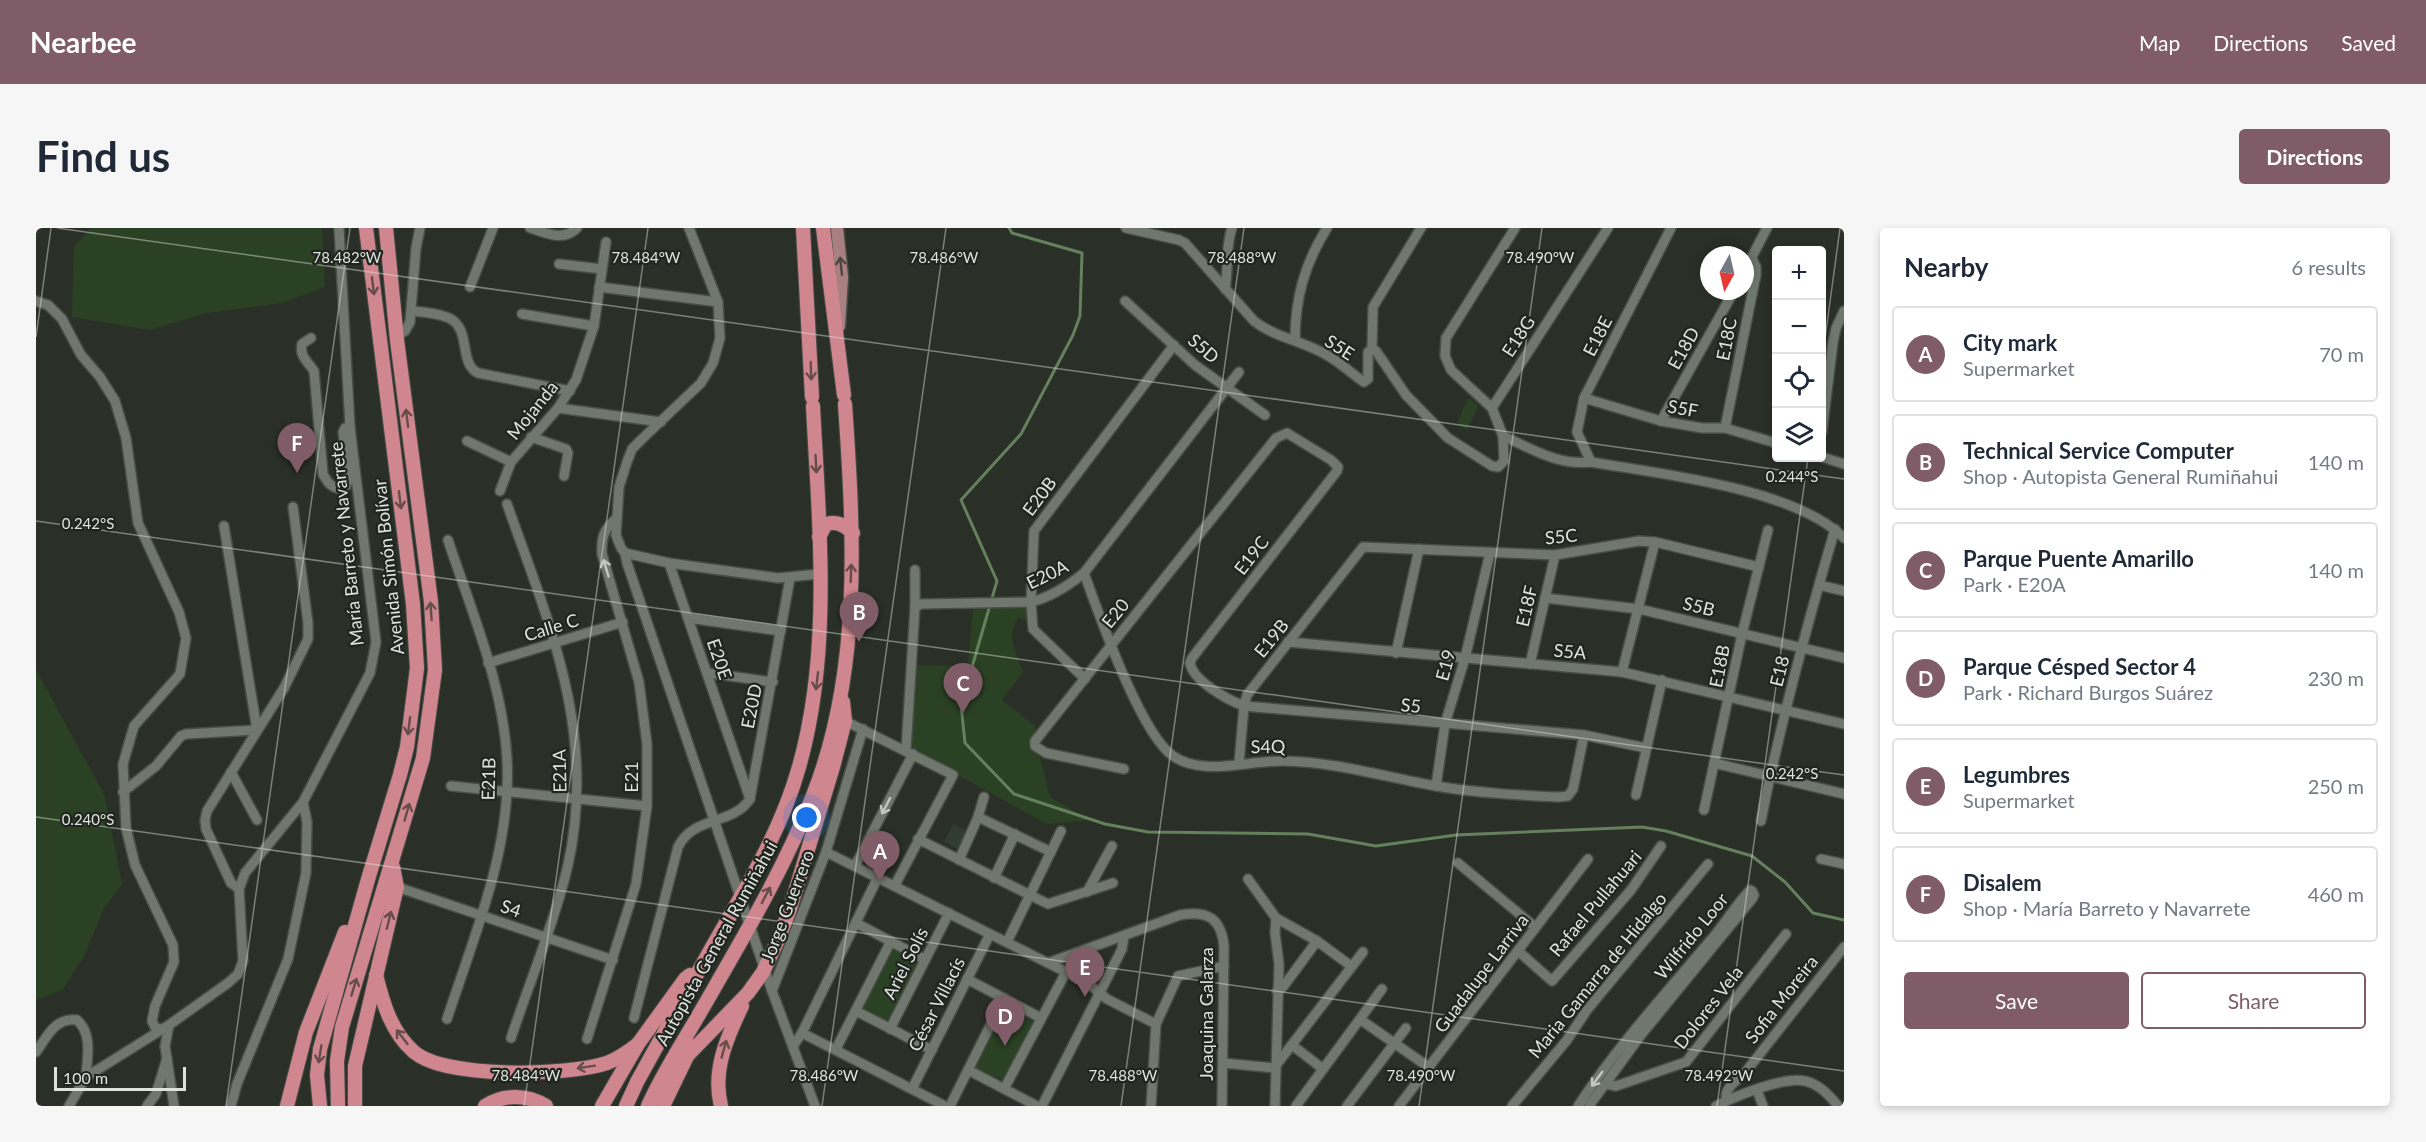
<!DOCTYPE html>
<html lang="en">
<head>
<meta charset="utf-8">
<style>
  body { margin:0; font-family:Lato,sans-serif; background:#f6f6f7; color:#1f2937 }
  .controls { position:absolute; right:18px; top:18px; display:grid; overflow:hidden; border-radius:6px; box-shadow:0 3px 9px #0003 }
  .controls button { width:54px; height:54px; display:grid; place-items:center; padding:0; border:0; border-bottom:2px solid #e0e1e3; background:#fff; color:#1f2937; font:30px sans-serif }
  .compass { position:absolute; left:1664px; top:18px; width:54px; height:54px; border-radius:50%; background:#fff; box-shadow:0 3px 9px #0003; rotate:188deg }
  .scale { position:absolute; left:18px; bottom:15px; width:132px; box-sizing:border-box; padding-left:6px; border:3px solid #dfe3de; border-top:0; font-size:16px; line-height:21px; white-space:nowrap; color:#dfe3de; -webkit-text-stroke:4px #20261f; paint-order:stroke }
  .you { position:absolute; left:771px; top:590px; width:21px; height:21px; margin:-15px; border:4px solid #fff; border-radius:50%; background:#1a73e8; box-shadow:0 0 0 9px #1a73e833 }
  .badge { display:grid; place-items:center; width:39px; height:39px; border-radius:50%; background:#7f5c68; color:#fff; font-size:20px; font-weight:700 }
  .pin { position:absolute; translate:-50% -50px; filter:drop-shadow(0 2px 3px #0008) }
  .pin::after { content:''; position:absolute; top:32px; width:21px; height:18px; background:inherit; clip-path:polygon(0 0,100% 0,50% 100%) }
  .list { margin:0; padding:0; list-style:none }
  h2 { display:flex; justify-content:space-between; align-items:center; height:78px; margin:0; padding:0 24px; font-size:26px }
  h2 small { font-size:20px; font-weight:400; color:#747a83 }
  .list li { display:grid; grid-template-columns:39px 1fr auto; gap:18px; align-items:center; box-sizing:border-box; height:96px; margin:0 12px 12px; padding:0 12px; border:2px solid #e0e1e3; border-radius:6px }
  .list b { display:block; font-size:22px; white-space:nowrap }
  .list p { margin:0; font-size:20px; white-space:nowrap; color:#747a83 }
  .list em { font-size:20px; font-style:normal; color:#747a83 }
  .actions { display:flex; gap:12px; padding:18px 24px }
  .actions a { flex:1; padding:14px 0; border:2px solid #7f5c68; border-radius:6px; text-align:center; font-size:21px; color:#7f5c68 }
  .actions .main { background:#7f5c68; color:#fff }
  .icon { flex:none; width:33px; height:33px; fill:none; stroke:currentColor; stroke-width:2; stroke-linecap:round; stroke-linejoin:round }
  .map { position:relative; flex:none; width:1808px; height:878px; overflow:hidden; border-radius:6px }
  header { display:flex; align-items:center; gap:36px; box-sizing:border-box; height:84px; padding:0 30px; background:#7f5c68; color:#fff }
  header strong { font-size:28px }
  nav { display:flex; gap:33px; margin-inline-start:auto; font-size:21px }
  .intro { display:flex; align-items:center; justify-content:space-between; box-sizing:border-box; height:144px; padding:0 36px }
  h1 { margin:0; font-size:42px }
  .button { padding:15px 27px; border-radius:6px; background:#7f5c68; color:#fff; font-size:21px; font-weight:700 }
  main { display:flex; gap:36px; padding:0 36px }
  aside { flex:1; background:#fff; border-radius:6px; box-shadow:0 3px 9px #0003 }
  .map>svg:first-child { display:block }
  .built { fill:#323b2f }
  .green { fill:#2b4124 }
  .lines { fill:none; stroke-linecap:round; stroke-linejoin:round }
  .stream { stroke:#64805c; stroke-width:3 }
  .minor-casing { stroke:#484d46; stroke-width:12 }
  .major-casing { stroke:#484d46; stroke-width:15 }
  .highway-casing { stroke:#484d46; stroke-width:16 }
  .minor { stroke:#70776e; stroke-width:9 }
  .major { stroke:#a98081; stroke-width:12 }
  .highway { stroke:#cf868e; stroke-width:14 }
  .oneway { stroke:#504641 }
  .oneway2 { stroke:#664c4b }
  .oneway3 { stroke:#c3c8c2 }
  .ticks { fill:none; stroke:#dfe3de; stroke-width:1.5; stroke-opacity:0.45 }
  .labels { text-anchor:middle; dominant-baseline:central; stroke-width:4.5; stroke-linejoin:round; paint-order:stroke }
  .street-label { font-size:18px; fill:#dfe3de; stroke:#20261f }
  .ticks-label { font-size:15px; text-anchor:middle; fill:#dfe3de; stroke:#20261f; stroke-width:4.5; stroke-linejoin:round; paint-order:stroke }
</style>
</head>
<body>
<header>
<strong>Nearbee</strong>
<nav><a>Map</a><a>Directions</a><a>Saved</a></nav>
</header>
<div class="intro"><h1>Find us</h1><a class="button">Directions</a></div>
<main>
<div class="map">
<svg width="1808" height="878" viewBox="0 0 1808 878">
  <rect width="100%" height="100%" fill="#2a3028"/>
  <!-- built -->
  <polygon class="built" points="917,596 932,604 923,622 908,614"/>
  <!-- green -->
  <g class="green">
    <polygon points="55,0 286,0 289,59 246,75 170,85 114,102 36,89 38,19"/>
    <polygon points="1432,170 1442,178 1431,202 1424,198 1422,193"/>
    <path d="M 992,377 L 992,393 L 983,389 C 969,407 980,425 987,444 L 966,472 L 999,498 L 1002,522 L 1014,569 L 1052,591 L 1047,593 L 1011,596 L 922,547 L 870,522 L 875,437 L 909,438 L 932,435 L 937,380 Z"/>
    <polygon points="0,442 68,566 86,656 68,680 48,728 26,762 0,772"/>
    <polygon points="854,715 886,733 851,798 823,782"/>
    <polygon points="967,779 1002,796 974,854 936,840"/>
  </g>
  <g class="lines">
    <!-- stream -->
    <polyline class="stream" points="973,0 976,5 1046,25 1044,88 1037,107 985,206 925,272 961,353 925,477 929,515 978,566 1069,596 1112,604 1272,606 1340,618 1420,607 1606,599 1630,603 1716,628 1749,654 1777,685 1808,692"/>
    <defs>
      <g id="minor">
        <path d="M 494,0 C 511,5 527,14 541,0"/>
        <polyline points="653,0 682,74 684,110 677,135 665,155 606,211 596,221 591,234 583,259 580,307 585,320 589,325 591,335 736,763 779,878"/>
        <path d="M 1090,0 L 1143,12 L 1149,15 L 1218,93 C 1241,111 1270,113 1294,129 C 1306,136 1316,146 1328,154 L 1332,151 L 1332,124 L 1336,121 L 1340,123 L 1370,167 L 1412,210 L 1456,238 L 1462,239 L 1468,233 L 1467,208 L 1456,180 L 1572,0"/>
        <polyline points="523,36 566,41"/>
        <polyline points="1709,42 1731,0"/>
        <polyline points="434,59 457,0"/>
        <polyline points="563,59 682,74"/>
        <path d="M 1189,61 C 1193,40 1189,19 1196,0"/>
        <polyline points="0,73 12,77 26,91 45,127 64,149 79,173 90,210 102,295 143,384 150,410 144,446 98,498 87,536 90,600 99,637 137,717 138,734 119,778 116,793 119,799 125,801"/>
        <polyline points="1089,73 1159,137 1229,187"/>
        <path d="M 376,83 C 388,84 401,85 413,90 C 436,101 422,135 442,145 L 534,163"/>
        <polyline points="486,86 558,98"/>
        <polyline points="361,108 369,103 374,94 380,20 384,0"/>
        <path d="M 275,110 L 266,116 C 263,128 272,134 278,143 L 287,246 C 292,256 297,261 308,261 L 313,252 L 307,204 L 309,200 L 314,199"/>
        <path d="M 1259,112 C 1259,70 1269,35 1291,0"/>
        <polyline points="1336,121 1337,79 1385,0"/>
        <polyline points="1548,170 1625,193 1666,200 1689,200 1740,215"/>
        <polyline points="522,180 625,194"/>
        <polyline points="1456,180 1415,142 1409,128 1410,110 1479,0"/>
        <polyline points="1625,193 1698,63"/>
        <polyline points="1689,200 1720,47 1720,39 1716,31"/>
        <polyline points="1786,204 1797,114 1800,100 1808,83"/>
        <path d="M 1467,208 C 1496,221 1523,238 1555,234 C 1624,246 1758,260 1808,310"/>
        <polyline points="495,209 530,221 532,225 528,248"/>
        <polyline points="431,213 475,234"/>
        <polyline points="1786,229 1808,236"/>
        <polyline points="1555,234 1541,204 1548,170 1635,0"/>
        <polyline points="464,263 475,234 522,180 540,152 558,98 570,14"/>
        <path d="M 471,276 C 514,398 561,505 532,637 C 518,696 494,753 475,810"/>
        <polyline points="589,325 633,335 742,350 783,346"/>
        <polyline points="633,335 714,571"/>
        <path d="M 1048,345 C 1063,386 1104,505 1137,528 C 1167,549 1213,532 1248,533 C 1300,534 1349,549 1400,558 C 1441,565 1482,567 1523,569 L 1532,568 L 1537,561 L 1548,507"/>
        <polyline points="1783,357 1808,363"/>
        <polyline points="1509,370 1603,381 1808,430"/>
        <polyline points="879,379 879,342"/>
        <polyline points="652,390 745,403"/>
        <polyline points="1252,414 1586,444 1808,496"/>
        <polyline points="1360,425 1383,321"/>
        <polyline points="452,435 587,394"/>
        <polyline points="1494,436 1519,327"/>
        <polyline points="1586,444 1619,314"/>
        <polyline points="672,445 737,454"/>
        <polyline points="1049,451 997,401 995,374 998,303 1138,117"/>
        <polyline points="809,493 917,547 859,657"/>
        <path d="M 870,522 L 879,379 L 885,376 L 995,374 C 1015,369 1032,358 1048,345 L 1203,144"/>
        <polyline points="1203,535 1208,478 1211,467 1327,319 1519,327 1603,313 1619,314 1723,339"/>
        <polyline points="1678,535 1808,566"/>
        <path d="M 1088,541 L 1010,525 L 999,518 L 999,513 L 1240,210 L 1251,205 L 1295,232 L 1302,239 L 1301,243 L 1156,430 L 1154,435 C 1157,453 1192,472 1208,478 L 1548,507 L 1610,520"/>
        <polyline points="195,544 221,592"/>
        <polyline points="415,558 611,578"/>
        <polyline points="1400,558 1409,496 1429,430 1454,325"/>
        <polyline points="87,564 120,538 145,508 150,506 221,502 188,298"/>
        <polyline points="1600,567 1626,452"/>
        <polyline points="1668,582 1706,406 1732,302"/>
        <polyline points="942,589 1015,624"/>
        <path d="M 1725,593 C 1744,495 1771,397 1799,301"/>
        <polyline points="882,611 1012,676 1077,655"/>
        <polyline points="790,624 1030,744 1054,757 1071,771 1120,796"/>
        <polyline points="1785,631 1808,636"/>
        <polyline points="923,632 942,589 948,569"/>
        <polyline points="1422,635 1499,699"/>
        <polyline points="819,638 877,526"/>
        <polyline points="958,650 979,606"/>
        <polyline points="1212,651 1240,690 1281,713 1315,738"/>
        <polyline points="361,659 577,732"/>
        <polyline points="203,661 195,655 170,601 169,592 171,583 248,460 272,411 272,395 257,279"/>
        <polyline points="1051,664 1076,618"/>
        <polyline points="820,695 888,731"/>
        <polyline points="971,714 1025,603"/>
        <polyline points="1482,723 1516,753 1595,662 1625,618"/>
        <path d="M 1012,735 L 1144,687 C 1171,682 1185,690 1188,718 L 1186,878"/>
        <polyline points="931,751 1005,790"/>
        <polyline points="736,763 790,624 827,501"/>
        <polyline points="1241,763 1247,759 1281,713"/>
        <polyline points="820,783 896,822"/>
        <path d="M 598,790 L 642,619 C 658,587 696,598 714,571 L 754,350"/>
        <path d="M 411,791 C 438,708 476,620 471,531 C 467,456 435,382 412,312"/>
        <polyline points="1325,792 1394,840"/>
        <polyline points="133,797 129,818 138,878"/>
        <polyline points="854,801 913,685"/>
        <polyline points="766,805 909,878"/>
        <path d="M 551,811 L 600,656 L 611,578 L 611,516 L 603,454 L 566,326 C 565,309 568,301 581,290"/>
        <polyline points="1256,817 1287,841"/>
        <polyline points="757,818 766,805 842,649"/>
        <polyline points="800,821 855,713"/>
        <path d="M 0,824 C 11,809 19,789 41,792 C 57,806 51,830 50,849"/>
        <polyline points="1187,835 1238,840"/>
        <polyline points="1238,840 1327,724"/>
        <polyline points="932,842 1001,878"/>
        <polyline points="1570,856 1580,858 1650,834 1750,706"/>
        <polyline points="876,861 954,706"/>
        <polyline points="968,861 1030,744"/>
        <polyline points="1721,862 1727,878"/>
        <path d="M 1691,872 C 1687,861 1700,853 1708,846 L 1808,719"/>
        <polyline points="33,878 50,849 133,797 192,755 202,746 207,733 203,661 209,645 267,574 334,445 340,414 314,199 303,0"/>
        <polyline points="111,878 120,866 131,830"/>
        <polyline points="195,878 201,856 252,731 270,645 271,594 267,574"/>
        <polyline points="914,878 968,770"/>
        <polyline points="1006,878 1086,721 1088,708"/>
        <polyline points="1115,878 1120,796 1142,748 1188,738"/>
        <polyline points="1239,878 1243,736 1239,705 1240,690"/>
        <polyline points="1260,878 1346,761"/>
        <polyline points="1311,878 1370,800"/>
        <polyline points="1363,878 1552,631"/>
        <polyline points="1476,878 1531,812 1551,782 1672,636"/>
        <path d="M 1542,878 C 1581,819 1629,766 1674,713 C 1688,697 1699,678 1714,662 L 1716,663 L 1718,667 L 1716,671 L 1605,807 L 1553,878"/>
        <path d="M 1680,878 C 1700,868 1748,848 1769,853 C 1783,856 1793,867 1802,878"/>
      </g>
      <polyline id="major" points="801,0 806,49 803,98"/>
      <g id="highway">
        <polyline points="767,0 776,169"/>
        <polyline points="787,0 808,167"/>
        <path d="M 783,309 L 790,296 C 802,293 808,297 817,305"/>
        <path d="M 340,747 C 347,775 355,804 378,824 C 410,851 532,848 571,835 C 584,830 592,824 602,816"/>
        <polyline points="653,826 712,765 727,744 742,712 753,684 797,539 809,493 807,474"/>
        <polyline points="251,878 270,804 309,704"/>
        <polyline points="284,878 281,847 284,821 333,648 364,547 371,519 381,440 377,376 330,0"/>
        <polyline points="302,878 301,833 306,799 387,530 399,442 395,374 361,112 350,0"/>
        <polyline points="319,878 319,838 361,659 357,639"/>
        <path d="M 449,878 C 467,866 491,866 510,878"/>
        <polyline points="566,878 602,816 649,751 654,747"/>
        <path d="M 590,878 L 601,854 C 628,805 655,756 683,707 C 714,653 746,600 763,539 C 796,423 783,297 777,178"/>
        <path d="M 612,878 C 625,849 642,822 658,795 C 700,722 745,648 776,570 C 826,445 818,307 809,176"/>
        <polyline points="627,878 656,818"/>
        <path d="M 685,878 C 676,843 691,809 706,778"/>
      </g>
    </defs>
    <!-- minor casing -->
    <use href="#minor" class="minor-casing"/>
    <!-- major casing -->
    <use href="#major" class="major-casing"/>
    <!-- highway casing -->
    <use href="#highway" class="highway-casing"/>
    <!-- minor -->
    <use href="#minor" class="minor"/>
    <!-- major -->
    <use href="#major" class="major"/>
    <!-- highway -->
    <use href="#highway" class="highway"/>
  </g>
  <!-- one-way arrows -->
  <defs><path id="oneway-shaft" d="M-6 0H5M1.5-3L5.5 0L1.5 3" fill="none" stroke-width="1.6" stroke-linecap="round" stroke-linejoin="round" transform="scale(1.5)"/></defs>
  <use class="oneway" href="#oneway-shaft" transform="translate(805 38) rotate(-96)"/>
  <g class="oneway2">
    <use href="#oneway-shaft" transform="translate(337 58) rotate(83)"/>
    <use href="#oneway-shaft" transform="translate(775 143) rotate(88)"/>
    <use href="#oneway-shaft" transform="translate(371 190) rotate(-97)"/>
    <use href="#oneway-shaft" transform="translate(780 236) rotate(87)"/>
    <use href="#oneway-shaft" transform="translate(364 272) rotate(83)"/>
    <use href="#oneway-shaft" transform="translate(815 345) rotate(-88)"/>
    <use href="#oneway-shaft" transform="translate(395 383) rotate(-94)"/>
    <use href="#oneway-shaft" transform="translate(781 453) rotate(97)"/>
    <use href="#oneway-shaft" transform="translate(373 498) rotate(97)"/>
    <use href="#oneway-shaft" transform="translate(371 584) rotate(-74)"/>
    <use href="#oneway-shaft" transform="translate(730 667) rotate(-62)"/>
    <use href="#oneway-shaft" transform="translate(353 692) rotate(-76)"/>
    <use href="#oneway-shaft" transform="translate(318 759) rotate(-73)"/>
    <use href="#oneway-shaft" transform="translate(366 809) rotate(-128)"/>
    <use href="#oneway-shaft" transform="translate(688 821) rotate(-74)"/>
    <use href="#oneway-shaft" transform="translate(284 826) rotate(99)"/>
    <use href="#oneway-shaft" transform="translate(550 839) rotate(171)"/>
  </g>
  <g class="oneway3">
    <use href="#oneway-shaft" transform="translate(570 340) rotate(-107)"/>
    <use href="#oneway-shaft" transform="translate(850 578) rotate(117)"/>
    <use href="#oneway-shaft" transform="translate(1561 851) rotate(126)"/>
  </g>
  <!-- ticks -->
  <path class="ticks" d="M 21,0 L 1808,251M 0,109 L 15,0M 1786,133 L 1804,0M 0,293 L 1808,547M 0,589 L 1808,843M 190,878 L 314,0M 488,878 L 612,0M 786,878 L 910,0M 1085,878 L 1208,0M 1383,878 L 1506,0M 1681,878 L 1772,230"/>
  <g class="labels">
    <!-- street labels -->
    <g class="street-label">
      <text transform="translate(1482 108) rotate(-57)">E18G</text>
      <text transform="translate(1561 108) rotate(-63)">E18E</text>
      <text transform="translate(1690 111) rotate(-79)">E18C</text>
      <text transform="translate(1304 119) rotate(33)">S5E</text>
      <text transform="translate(1168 120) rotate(41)">S5D</text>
      <text transform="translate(1647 120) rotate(-61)">E18D</text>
      <text transform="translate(1647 180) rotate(10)">S5F</text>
      <text transform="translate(496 182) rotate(-51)">Mojanda</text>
      <text transform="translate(1003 268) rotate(-53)">E20B</text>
      <text transform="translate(1525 308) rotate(-5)">S5C</text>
      <text transform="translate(310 316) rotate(-96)">María Barreto y Navarrete</text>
      <text transform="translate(1215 327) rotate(-52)">E19C</text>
      <text transform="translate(352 339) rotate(-96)">Avenida Simón Bolívar</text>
      <text transform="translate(1011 346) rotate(-26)">E20A</text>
      <text transform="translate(1490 378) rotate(-77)">E18F</text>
      <text transform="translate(1663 378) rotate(14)">S5B</text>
      <text transform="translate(1079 385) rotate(-51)">E20</text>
      <text transform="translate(515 399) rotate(-17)">Calle C</text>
      <text transform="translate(1235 410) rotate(-51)">E19B</text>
      <text transform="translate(1534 423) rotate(5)">S5A</text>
      <text transform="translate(684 431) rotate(71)">E20E</text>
      <text transform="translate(1409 437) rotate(-75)">E19</text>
      <text transform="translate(1683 438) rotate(-79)">E18B</text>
      <text transform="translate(1743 443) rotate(-76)">E18</text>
      <text transform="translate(1375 477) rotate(5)">S5</text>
      <text transform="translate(715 478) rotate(-79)">E20D</text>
      <text transform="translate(1232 518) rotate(-1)">S4Q</text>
      <text transform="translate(523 543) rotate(-91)">E21A</text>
      <text transform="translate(595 549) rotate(-90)">E21</text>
      <text transform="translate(452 551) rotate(-89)">E21B</text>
      <text transform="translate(1559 675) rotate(-50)">Rafael Pullahuari</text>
      <text transform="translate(751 678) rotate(-69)">Jorge Guerrero</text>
      <text transform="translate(475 680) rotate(19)">S4</text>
      <text transform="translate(1655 708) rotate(-51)">Wilfrido Loor</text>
      <text transform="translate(680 715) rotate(-61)">Autopista General Rumiñahui</text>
      <text transform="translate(869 735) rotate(-63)">Ariel Solís</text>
      <text transform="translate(1445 745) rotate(-53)">Guadalupe Larriva</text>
      <text transform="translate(1561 747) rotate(-51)">Maria Gamarra de Hidalgo</text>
      <text transform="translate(1745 771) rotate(-52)">Sofia Moreira</text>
      <text transform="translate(900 776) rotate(-63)">César Villacís</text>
      <text transform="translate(1672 779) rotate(-52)">Dolores Vela</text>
      <text transform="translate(1170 786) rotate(-90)">Joaquina Galarza</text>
    </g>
  </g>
  <g class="ticks-label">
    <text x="311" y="35">78.482°W</text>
    <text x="610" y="35">78.484°W</text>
    <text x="908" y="35">78.486°W</text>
    <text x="1206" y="35">78.488°W</text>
    <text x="1504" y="35">78.490°W</text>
    <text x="1756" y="254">0.244°S</text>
    <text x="52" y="301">0.242°S</text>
    <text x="1756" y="551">0.242°S</text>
    <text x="52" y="597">0.240°S</text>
    <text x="490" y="853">78.484°W</text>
    <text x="788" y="853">78.486°W</text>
    <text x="1087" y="853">78.488°W</text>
    <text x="1385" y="853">78.490°W</text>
    <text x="1683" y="853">78.492°W</text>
  </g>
</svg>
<div class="controls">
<button>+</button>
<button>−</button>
<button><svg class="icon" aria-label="locate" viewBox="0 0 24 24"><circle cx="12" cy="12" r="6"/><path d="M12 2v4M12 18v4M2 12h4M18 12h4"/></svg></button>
<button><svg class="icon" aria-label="layers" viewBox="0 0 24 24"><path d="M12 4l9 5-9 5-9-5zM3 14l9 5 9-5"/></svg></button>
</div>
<svg class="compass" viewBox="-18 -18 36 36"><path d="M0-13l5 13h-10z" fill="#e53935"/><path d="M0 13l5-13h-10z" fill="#747a83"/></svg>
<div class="scale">100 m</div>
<div class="you"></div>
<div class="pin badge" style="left:844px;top:653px">A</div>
<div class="pin badge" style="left:823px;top:414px">B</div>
<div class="pin badge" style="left:927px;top:485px">C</div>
<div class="pin badge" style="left:969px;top:818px">D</div>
<div class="pin badge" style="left:1049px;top:769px">E</div>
<div class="pin badge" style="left:261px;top:245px">F</div>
</div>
<aside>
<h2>Nearby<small>6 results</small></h2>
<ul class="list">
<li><span class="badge">A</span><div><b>City mark</b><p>Supermarket</p></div><em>70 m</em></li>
<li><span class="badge">B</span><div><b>Technical Service Computer</b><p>Shop · Autopista General Rumiñahui</p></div><em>140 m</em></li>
<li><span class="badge">C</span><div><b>Parque Puente Amarillo</b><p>Park · E20A</p></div><em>140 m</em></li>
<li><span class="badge">D</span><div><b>Parque Césped Sector 4</b><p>Park · Richard Burgos Suárez</p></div><em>230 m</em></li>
<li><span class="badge">E</span><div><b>Legumbres</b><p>Supermarket</p></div><em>250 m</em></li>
<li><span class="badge">F</span><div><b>Disalem</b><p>Shop · María Barreto y Navarrete</p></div><em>460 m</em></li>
</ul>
<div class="actions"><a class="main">Save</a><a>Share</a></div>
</aside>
</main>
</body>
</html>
